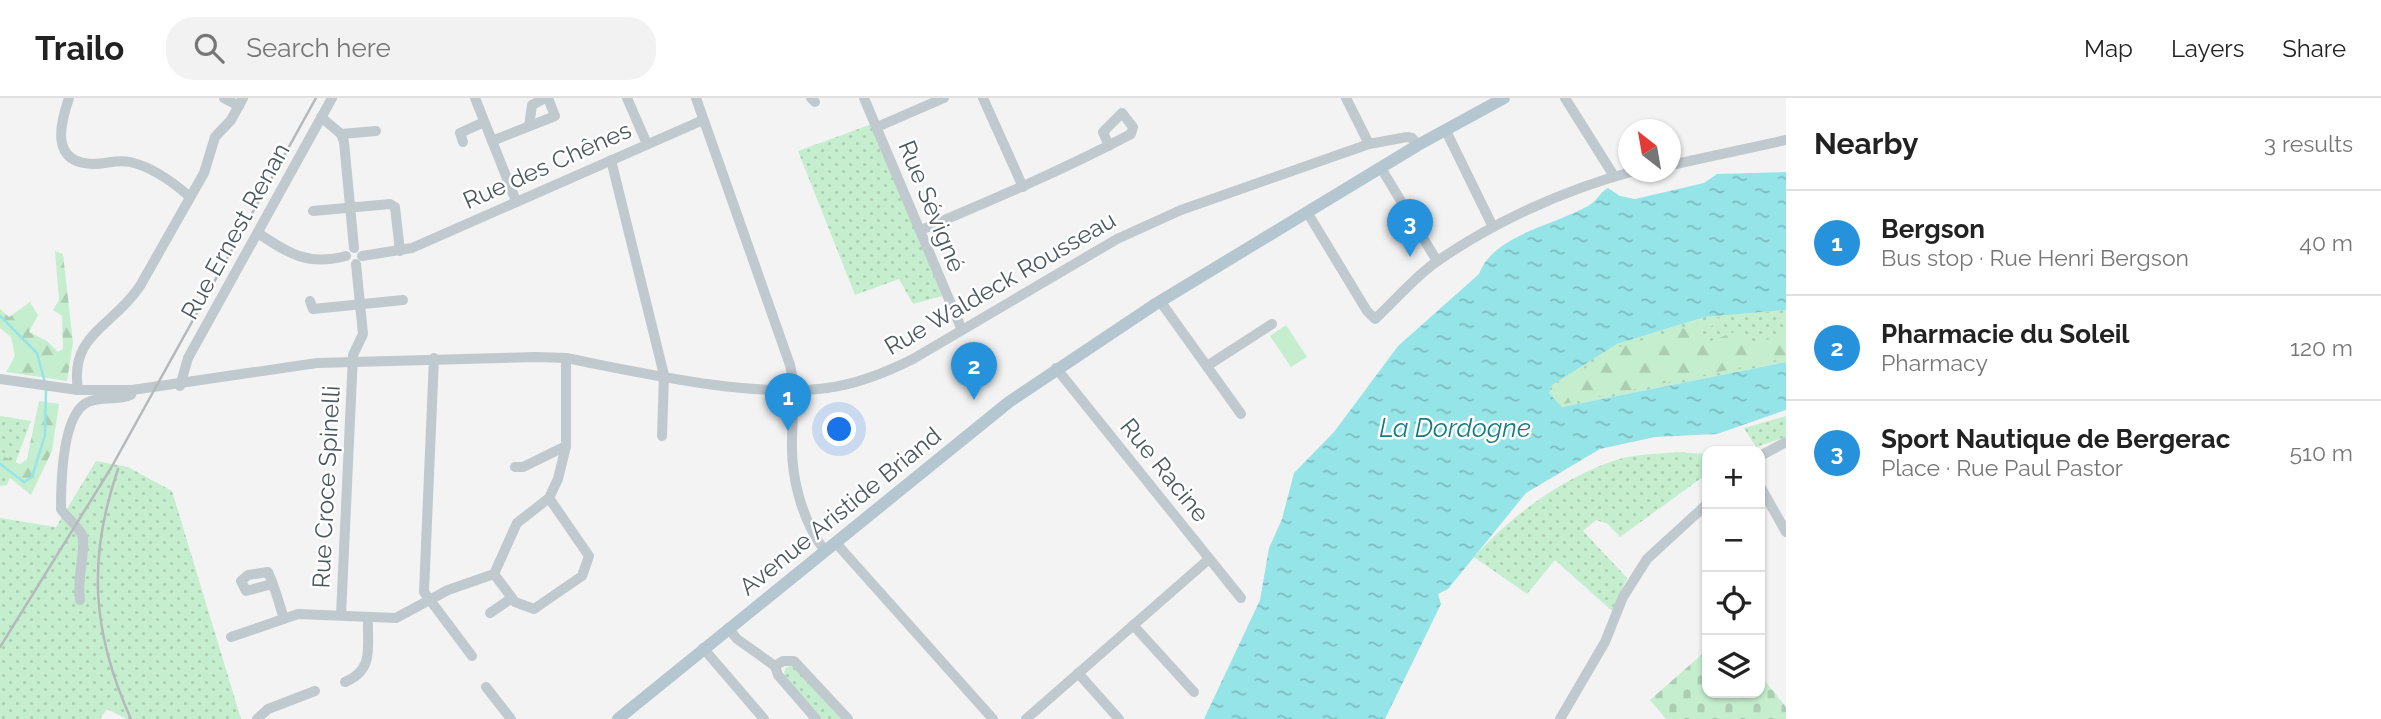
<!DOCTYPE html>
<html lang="en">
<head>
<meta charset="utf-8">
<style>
  body { margin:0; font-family:Raleway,sans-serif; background:#f2f2f2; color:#222 }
  .controls { position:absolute; right:21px; bottom:21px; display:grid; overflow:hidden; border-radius:14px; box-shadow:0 2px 5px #0004 }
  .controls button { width:63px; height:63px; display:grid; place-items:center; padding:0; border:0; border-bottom:2px solid #e0e0e0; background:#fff; color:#222; font:35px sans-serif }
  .compass { position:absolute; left:1618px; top:21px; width:63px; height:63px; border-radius:50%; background:#fff; box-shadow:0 2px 5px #0004; rotate:329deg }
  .you { position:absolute; left:840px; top:332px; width:24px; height:24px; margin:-18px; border:5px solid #fff; border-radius:50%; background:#1a73e8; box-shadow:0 0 0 10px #1a73e833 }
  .badge { display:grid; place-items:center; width:46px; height:46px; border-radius:50%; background:#2692db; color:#fff; font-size:23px; font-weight:700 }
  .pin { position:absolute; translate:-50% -58px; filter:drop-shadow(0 2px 4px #0008) }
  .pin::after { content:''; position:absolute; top:37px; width:24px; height:21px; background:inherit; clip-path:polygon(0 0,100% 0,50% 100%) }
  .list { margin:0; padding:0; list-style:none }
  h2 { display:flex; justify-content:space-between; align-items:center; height:91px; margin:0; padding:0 28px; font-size:30px }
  h2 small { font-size:23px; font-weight:400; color:#767676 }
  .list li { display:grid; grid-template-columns:46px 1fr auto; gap:21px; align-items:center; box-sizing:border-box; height:105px; padding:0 28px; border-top:2px solid #e0e0e0 }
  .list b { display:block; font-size:26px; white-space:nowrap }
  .list p { margin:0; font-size:23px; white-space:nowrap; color:#767676 }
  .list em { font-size:23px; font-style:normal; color:#767676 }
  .icon { flex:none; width:38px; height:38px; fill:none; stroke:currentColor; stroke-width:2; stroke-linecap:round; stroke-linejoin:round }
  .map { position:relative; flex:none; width:1786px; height:621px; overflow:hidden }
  header { display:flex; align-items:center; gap:42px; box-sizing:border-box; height:98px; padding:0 35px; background:#fff; border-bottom:2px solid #e0e0e0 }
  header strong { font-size:33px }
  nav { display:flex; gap:38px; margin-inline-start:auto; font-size:24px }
  .search { width:490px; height:63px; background:#f2f2f2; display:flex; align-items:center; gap:18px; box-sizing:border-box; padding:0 24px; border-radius:28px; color:#767676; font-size:26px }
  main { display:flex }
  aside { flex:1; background:#fff }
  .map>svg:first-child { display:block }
  .green { fill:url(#green-dots) }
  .forest { fill:url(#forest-firs) }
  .cemetery { fill:url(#cemetery-stones) }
  .pitch { fill:#c5eece }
  .water { fill:url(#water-ripples) }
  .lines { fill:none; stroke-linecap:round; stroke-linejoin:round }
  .stream { stroke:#95e4e8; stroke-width:2.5 }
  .minor { stroke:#bfc9ce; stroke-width:10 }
  .major { stroke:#b4c6cf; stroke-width:12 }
  .rail { stroke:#b5b9bc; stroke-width:2.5 }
  .labels { text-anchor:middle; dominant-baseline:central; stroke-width:5; stroke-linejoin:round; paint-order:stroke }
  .street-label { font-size:24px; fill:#4b595f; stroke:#fff }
  .water-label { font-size:26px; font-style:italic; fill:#147d82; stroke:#fff }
</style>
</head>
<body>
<header>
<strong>Trailo</strong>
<div class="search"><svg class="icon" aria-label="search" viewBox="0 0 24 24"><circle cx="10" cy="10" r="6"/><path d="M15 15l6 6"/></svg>Search here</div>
<nav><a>Map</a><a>Layers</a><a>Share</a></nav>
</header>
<main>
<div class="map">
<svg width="1786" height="621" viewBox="0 0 1786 621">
  <defs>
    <pattern id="green-dots" width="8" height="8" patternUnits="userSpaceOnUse" patternTransform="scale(1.75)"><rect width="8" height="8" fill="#c5eece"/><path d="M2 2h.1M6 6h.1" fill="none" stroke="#abceb3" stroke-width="1.8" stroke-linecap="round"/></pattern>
    <pattern id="forest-firs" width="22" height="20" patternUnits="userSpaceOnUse" patternTransform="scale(1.75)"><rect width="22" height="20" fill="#c5eece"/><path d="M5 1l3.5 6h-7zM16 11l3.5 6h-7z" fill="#abceb3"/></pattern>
    <pattern id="cemetery-stones" width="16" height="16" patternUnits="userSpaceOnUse" patternTransform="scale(1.75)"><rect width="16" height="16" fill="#c5eece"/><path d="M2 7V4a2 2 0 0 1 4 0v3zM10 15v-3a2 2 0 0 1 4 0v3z" fill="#abceb3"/></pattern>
    <pattern id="water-ripples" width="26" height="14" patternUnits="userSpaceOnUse" patternTransform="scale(1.75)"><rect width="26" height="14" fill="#95e4e8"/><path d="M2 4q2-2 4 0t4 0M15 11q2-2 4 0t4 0" fill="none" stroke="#7cbcbf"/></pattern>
  </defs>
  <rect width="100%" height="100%" fill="#f4f3f3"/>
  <!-- green -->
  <g class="green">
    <polygon points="872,26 942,198 913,206 899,181 855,197 798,53"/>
    <polygon points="1786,212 1786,264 1562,309 1548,295 1551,287 1617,246 1705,219"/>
    <polygon points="0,318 31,323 7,387 0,388"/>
    <polygon points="1786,318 1786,339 1756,349 1744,330"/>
    <path d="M 1677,354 L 1707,356 L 1707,376 L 1620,439 L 1608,426 L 1596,422 L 1583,433 L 1627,480 L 1612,513 L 1555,462 L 1527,496 L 1474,459 C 1513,416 1567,376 1623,360 C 1640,356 1660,356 1677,354 Z"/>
    <polygon points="96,363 128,369 172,393 241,621 127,621 107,611 100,621 0,621 0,420 56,429"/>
    <polygon points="790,568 794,569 841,621 822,621 784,579 785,570"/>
  </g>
  <!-- forest -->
  <g class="forest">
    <polygon points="55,153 63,156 73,245 67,283 6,274 15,258 11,239 0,230 0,211 9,219 30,204 38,217 29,234 47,243 58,254 63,251 62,218 53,212 59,202"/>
    <polygon points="1719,220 1723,223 1696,235 1703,246 1737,233 1752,245 1786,237 1786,260 1563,306 1553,294 1555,289 1619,249"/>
    <polygon points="39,303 59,306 52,353 31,397 0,372 0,351 3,358 20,366 27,361"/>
  </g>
  <!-- cemetery -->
  <polygon class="cemetery" points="1707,552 1707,595 1760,595 1760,577 1786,609 1786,621 1666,621 1650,602"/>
  <!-- pitch -->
  <polygon class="pitch" points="1286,227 1307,259 1291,269 1270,238"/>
  <!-- water -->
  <path class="water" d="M 1786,74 L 1786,212 L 1705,219 L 1617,246 L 1552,287 L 1549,295 L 1562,309 L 1786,264 L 1786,312 L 1717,336 L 1655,339 L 1600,351 L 1526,395 L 1448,491 L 1438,496 L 1441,506 L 1385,621 L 1204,621 L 1260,502 L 1269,450 L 1282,421 L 1294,375 L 1334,334 L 1398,248 L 1479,176 C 1493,137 1555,127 1588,108 C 1597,103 1600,94 1608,90 L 1620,98 L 1635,101 L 1704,85 L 1717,76 Z"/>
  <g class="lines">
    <!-- stream -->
    <g class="stream">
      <polyline points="0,218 37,255 45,285"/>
      <polyline points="0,366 24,384 32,379 45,337 46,292"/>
    </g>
    <!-- minor -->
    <g class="minor">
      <path d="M 69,0 C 60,26 50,65 93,66 C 106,66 117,61 130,64 C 153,69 173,84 190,99"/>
      <polyline points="224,0 239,8"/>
      <polyline points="475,0 516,103"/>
      <polyline points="627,0 647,46"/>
      <path d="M 696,0 L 790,267 C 796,292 792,318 792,343 C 791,381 802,421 824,452"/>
      <polyline points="811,0 815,4"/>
      <polyline points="864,0 962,232"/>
      <polyline points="983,0 1023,89"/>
      <polyline points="1346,0 1369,46"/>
      <polyline points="1565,0 1614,78"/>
      <polyline points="321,19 341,36 344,44 354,150"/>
      <polyline points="529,28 532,7 545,0"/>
      <polyline points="877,29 944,0"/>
      <polyline points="1446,33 1493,129"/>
      <polyline points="341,36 376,33"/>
      <polyline points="492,43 555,18 548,0"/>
      <polyline points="463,44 460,35 484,24"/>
      <polyline points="611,62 664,277 662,338"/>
      <polyline points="1671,67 1786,42"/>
      <polyline points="1381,70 1437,163"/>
      <polyline points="313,113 390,106 395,109 400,153"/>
      <path d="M 1307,114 L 1367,213 L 1375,221 C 1396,202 1416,177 1439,162 C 1496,123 1564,92 1631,74"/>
      <path d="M 921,132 C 992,102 1063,72 1131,36 L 1133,29 L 1122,15 L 1103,34 L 1109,48"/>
      <path d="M 258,135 C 289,156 308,168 346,158"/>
      <polyline points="362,158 412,150 703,22"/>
      <polyline points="310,203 313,211 403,202"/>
      <polyline points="1160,203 1241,316"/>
      <polyline points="434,260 424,494 472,558"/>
      <polyline points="1207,268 1272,226"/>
      <polyline points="1056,270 1241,500"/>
      <path d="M 0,281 L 78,292 L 132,292 L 317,265 L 536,259 L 566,260 C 643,275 750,300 827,290 C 858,286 885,275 913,261 L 1117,141 L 1181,112 L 1369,46 L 1407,39 L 1412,40 L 1418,47"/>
      <polyline points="180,288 188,260 332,0"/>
      <path d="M 78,292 C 69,236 113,229 140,188 L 204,75 L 215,39 L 231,22 L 243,0"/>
      <polyline points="1760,358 1786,344"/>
      <polyline points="515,369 523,369 566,348"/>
      <polyline points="1760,388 1786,434"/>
      <polyline points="835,444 993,621"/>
      <polyline points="494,476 515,504 534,511 582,478 589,458 549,400"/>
      <path d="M 272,486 L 246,493 L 241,483 L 248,477 L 268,474 C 275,489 279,505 284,521"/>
      <path d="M 80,502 C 76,483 87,446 82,437 C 77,427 67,420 61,411 C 61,385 62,316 88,304 C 101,298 117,303 131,297 L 132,292"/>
      <polyline points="490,515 512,500"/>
      <polyline points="341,517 353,257 363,236 356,166"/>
      <polyline points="1133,527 1194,594"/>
      <polyline points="728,530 737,541 775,568 783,563 794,563 848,621"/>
      <polyline points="231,539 298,516 396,520 448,492 494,476 517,425 549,400 558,381 566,348 566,260"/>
      <polyline points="703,550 764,621"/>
      <polyline points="775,568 778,577 816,621"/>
      <polyline points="1078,575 1119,621"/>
      <path d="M 345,584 C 375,572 367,548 368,520"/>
      <polyline points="486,589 511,621"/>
      <polyline points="257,621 268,611 315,593"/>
      <polyline points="1026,621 1209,461"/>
      <polyline points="1560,621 1605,544 1623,499 1647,461 1707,406"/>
    </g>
    <!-- major -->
    <polyline class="major" points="618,621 1009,304 1154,207 1418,47 1504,0"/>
    <!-- rail -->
    <g class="rail">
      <path d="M 118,371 C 87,461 92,535 131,621"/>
      <polyline points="0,549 111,370 316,0"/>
    </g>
  </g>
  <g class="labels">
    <!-- street labels -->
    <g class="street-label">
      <text transform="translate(547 67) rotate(-24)">Rue des Chênes</text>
      <text transform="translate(932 108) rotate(68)">Rue Sévigné</text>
      <text transform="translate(235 133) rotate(-61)">Rue Ernest Renan</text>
      <text transform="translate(1000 185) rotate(-30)">Rue Waldeck Rousseau</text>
      <text transform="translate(1165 372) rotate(51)">Rue Racine</text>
      <text transform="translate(326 389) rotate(-87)">Rue Croce Spinelli</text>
      <text transform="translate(840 413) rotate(-39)">Avenue Aristide Briand</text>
    </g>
    <!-- water labels -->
    <g class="water-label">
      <text x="1455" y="330">La Dordogne</text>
    </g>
  </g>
</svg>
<div class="controls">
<button>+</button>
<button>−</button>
<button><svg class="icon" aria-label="locate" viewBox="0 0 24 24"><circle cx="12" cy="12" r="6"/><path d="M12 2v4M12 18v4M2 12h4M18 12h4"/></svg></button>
<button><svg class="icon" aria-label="layers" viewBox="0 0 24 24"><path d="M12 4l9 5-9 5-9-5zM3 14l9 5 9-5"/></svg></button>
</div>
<svg class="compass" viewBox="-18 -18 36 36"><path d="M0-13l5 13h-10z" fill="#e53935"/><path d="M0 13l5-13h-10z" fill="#767676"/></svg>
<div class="you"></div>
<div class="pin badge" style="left:788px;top:333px">1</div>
<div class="pin badge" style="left:974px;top:302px">2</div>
<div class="pin badge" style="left:1410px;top:159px">3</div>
</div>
<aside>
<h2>Nearby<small>3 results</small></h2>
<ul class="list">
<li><span class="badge">1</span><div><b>Bergson</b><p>Bus stop · Rue Henri Bergson</p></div><em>40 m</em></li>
<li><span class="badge">2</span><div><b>Pharmacie du Soleil</b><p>Pharmacy</p></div><em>120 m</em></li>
<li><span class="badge">3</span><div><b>Sport Nautique de Bergerac</b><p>Place · Rue Paul Pastor</p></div><em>510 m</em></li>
</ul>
</aside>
</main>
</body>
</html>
